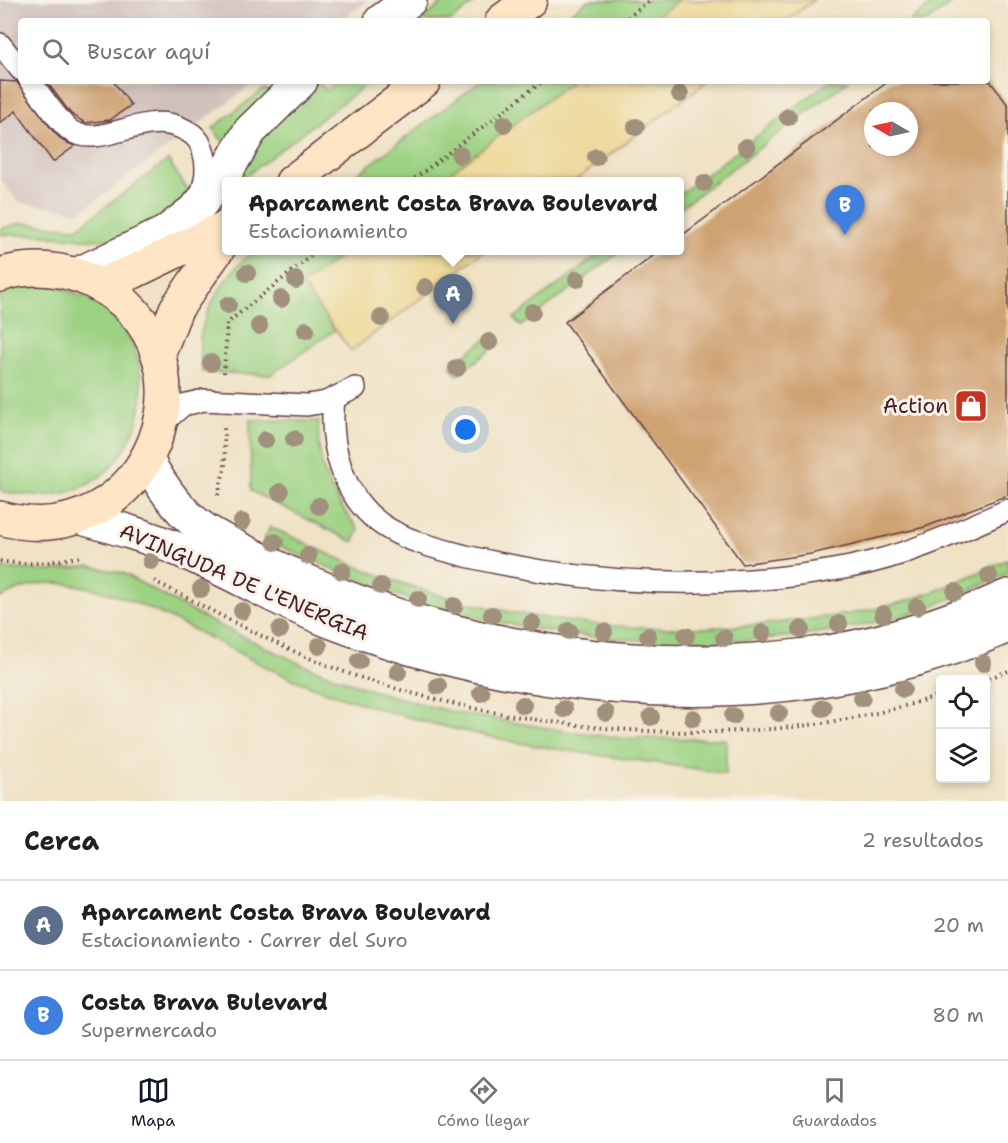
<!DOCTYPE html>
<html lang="es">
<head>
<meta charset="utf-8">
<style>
  body { margin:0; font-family:"Shantell Sans",sans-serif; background:#f6f6f6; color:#202124 }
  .controls { position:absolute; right:18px; bottom:18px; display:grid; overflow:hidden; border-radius:6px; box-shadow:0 3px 9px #0003 }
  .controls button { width:54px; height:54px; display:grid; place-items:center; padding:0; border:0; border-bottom:2px solid #e0e0e0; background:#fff; color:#202124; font:30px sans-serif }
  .compass { position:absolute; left:864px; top:102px; width:54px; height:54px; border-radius:50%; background:#fff; box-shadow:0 3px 9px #0003; rotate:279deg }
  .you { position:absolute; left:466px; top:430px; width:21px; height:21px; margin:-15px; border:4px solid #fff; border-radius:50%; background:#1a73e8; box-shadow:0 0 0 9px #1a73e833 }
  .badge { display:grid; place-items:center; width:39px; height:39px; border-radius:50%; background:#111827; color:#fff; font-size:20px; font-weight:700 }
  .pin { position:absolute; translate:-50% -50px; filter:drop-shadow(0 2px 3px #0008) }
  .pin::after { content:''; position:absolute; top:32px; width:21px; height:18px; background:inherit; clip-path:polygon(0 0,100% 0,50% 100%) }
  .popup { position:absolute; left:222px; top:177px; width:462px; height:78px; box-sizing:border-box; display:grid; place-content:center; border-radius:6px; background:#fff; filter:drop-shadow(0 2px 4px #0005); font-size:20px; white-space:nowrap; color:#757577 }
  .popup b { font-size:22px; color:#202124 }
  .popup::after { content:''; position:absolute; left:50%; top:100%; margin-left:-12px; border:12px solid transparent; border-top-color:#fff }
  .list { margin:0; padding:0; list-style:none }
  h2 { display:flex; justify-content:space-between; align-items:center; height:78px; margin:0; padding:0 24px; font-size:26px }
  h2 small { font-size:20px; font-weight:400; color:#757577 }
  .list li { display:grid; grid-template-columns:39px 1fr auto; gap:18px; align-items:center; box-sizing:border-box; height:90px; padding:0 24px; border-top:2px solid #e0e0e0 }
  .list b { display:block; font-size:22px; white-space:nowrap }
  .list p { margin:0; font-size:20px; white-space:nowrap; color:#757577 }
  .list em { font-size:20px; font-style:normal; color:#757577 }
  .icon { flex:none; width:33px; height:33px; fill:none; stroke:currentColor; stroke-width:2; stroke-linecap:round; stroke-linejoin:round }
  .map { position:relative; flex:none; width:1008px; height:801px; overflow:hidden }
  .search { position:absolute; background:#fff; box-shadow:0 3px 9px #0003; left:18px; right:18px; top:18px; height:66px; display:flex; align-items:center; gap:15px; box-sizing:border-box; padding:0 21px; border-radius:6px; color:#757577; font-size:22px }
  .sheet { height:258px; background:#fff }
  nav { display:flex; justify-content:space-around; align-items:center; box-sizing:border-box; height:84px; border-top:2px solid #e0e0e0; background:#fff; font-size:16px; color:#757577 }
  nav a { display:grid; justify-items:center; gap:3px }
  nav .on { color:#111827 }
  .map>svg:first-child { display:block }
  .industrial { fill:#d0c0bc }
  .green { fill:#9dd283; stroke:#747857; stroke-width:1.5 }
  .sand { fill:#eeda9e; stroke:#9c7c64; stroke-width:1.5 }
  .building { fill:#cfa272; fill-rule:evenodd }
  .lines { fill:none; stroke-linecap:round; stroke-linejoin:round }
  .lane-casing { stroke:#633c42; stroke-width:24 }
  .street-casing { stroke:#633c42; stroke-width:36 }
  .secondary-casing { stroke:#633c42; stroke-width:36 }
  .path { stroke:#633c42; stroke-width:4; stroke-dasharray:1.5 4.5; stroke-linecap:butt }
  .lane { stroke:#fff; stroke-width:21 }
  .street { stroke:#fff; stroke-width:33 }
  .secondary { stroke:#fde5c5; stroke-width:33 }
  .tree { fill:#a0907c }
  .labels { text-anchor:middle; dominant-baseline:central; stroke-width:6; stroke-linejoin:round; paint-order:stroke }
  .poi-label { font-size:21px; fill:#4a1f2b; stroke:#f7f3e8; text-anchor:end }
  .street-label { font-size:21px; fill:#4a1f2b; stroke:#f7f3e8 }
</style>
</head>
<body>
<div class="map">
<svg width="1008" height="801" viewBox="0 0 1008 801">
  <rect width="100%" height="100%" fill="#f7f3e8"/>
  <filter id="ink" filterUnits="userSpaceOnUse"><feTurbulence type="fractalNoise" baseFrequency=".0167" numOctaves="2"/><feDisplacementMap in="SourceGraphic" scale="12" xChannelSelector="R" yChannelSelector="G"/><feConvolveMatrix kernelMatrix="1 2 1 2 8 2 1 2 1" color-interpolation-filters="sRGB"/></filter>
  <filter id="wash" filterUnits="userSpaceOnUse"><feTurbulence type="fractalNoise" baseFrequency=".008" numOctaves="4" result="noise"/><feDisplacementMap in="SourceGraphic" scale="24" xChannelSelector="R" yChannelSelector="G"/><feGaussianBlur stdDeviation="1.35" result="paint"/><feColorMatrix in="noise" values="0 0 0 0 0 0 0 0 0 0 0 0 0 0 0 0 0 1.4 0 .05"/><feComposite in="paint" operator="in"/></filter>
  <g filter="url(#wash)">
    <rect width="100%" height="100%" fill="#efe2c5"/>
    <!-- industrial -->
    <polygon class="industrial" points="0,0 368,0 339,21 21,21 21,81 257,81 80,212 18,202 0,179"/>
    <!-- green -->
    <g class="green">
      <polygon points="447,0 478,0 451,21 420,21"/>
      <polygon points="588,0 679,0 651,21 560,21"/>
      <polygon points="938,0 956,0 928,21 910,21"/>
      <path d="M 318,81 L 326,91 L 340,81 L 371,81 L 239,181 C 247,141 287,107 318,81 Z"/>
      <polygon points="481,81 572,81 439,181 347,182"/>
      <polygon points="830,81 848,81 680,208 680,194"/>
      <polygon points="263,90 274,93 228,149 213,128"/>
      <path d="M 168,160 L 189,192 C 138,245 116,244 47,235 C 31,233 15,237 0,234 L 0,229 L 21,223 L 77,228 Z"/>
      <path d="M 254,251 L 348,251 L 302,285 L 335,330 L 270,375 L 202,372 C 201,360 198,346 201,334 C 207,304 230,268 254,251 Z"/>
      <polygon points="603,251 621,251 521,326 514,318"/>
      <path d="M 53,285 C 75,293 96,300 113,317 C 165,369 143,468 72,491 C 49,498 27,495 4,492 L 0,490 L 0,292 L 18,286 Z"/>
      <polygon points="493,334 500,343 457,375 450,366"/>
      <path d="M 250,420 L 319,421 C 315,467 331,495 359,530 L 353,542 L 251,491 Z"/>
      <path d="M 270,527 C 305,542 338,560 374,573 C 510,625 657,639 801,620 C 834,616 867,612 899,603 C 936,593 973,575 1008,559 L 1008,573 C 973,589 936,607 898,617 C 738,657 563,647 406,598 C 357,582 311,559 264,539 Z"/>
      <path d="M 89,566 L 123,573 L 204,618 L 303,665 L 374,691 L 452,712 L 553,729 L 621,738 L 726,739 L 726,774 C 655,761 581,755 510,741 C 440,727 367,708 300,682 C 226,653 132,584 52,583 C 33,583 17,590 0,598 L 0,568 L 48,571 Z"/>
    </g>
    <!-- sand -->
    <g class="sand">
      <polygon points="679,0 814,0 786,21 651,21"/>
      <polygon points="572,81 707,81 575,181 439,181"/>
      <polygon points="348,251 348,250 484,251 351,351 302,285"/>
    </g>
    <g id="blocks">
      <!-- building -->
      <g class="building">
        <polygon points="0,81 17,82 53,131 63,141 75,146 53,162 16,111 0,123"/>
        <polygon points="46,81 113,81 131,105 110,120 85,123 71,114"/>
        <path d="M 889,81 L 990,81 L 1008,105 L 1008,495 L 925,527 L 811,554 L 743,564 L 565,322 L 661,250 L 680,250 L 680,237 ZM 873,111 L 909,111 L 909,147 L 873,147 Z"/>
      </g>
    </g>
  </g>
  <g filter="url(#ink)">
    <use href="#blocks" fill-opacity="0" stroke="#633c42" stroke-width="1.5"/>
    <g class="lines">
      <defs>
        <g id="lane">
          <polyline points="0,44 21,70"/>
          <path d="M 30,81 C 38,91 62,126 71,131 C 101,149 141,112 179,127 C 190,132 198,136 202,148 C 209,166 206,180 200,197"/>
          <path d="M 334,399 C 329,444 342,496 381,524 C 405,541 439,549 466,556 C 589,586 726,591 850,567 C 906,556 956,533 1008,510"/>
          <polyline points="161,424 183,405 204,400 307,405 326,402 355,388"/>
        </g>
        <g id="street">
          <polyline points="381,21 410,0"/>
          <polyline points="76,275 165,233 196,209 224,175 250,131 301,81"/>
          <path d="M 147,460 C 161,486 178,511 202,528 C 223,542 246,552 268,563 C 380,619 506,651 631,660 C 689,664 750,662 808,655 C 878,646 943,625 1008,596"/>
          <path d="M 78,517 C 114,527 150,537 184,552 C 238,575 287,606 343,626 C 554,703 800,718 1008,626"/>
        </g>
        <g id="secondary">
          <polyline points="502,21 530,0"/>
          <polyline points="292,182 424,81"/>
          <path d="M 0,275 C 30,265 65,268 93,282 C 231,351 150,559 0,518"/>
          <polyline points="99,285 133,272 226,227"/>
          <polyline points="158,355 176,309 226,237"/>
        </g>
      </defs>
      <!-- lane casing -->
      <use href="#lane" class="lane-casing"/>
      <!-- street casing -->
      <use href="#street" class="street-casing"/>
      <!-- secondary casing -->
      <use href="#secondary" class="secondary-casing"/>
      <!-- path -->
      <g class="path">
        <polyline points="623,21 651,0"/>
        <polyline points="410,182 543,81"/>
        <polyline points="224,373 227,323 319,250"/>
        <polyline points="218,495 225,466 224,428"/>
        <path d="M 0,561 C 28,566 54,562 82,556"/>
        <path d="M 154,581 C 222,615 287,653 359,677 C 536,736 762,756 940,695"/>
        <polyline points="984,680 1008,671"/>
      </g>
      <!-- lane -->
      <use href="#lane" class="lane"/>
      <!-- street -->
      <use href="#street" class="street"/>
      <!-- secondary -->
      <use href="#secondary" class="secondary"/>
    </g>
    <!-- trees -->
    <g class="tree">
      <circle cx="680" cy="94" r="9"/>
      <circle cx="788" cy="117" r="9"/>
      <circle cx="504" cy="124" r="9"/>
      <circle cx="636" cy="127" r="9"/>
      <circle cx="746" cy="147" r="9"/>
      <circle cx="460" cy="155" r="9"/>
      <circle cx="596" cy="157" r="9"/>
      <circle cx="704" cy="183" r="9"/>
      <circle cx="247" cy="273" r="9"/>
      <circle cx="577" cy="279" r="9"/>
      <circle cx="296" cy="280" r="9"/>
      <circle cx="425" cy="287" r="9"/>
      <circle cx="281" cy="299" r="9"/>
      <circle cx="228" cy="305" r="9"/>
      <circle cx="532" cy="312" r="9"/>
      <circle cx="381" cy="318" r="9"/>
      <circle cx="259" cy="326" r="9"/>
      <circle cx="306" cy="330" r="9"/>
      <circle cx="489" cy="342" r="9"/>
      <circle cx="211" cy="363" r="9"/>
      <circle cx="457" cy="368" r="9"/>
      <circle cx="294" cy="439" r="9"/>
      <circle cx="265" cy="440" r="9"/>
      <circle cx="280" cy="492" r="9"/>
      <circle cx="319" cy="506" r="9"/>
      <circle cx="242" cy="522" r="9"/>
      <circle cx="275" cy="542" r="9"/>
      <circle cx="308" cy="556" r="9"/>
      <circle cx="151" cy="561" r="9"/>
      <circle cx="342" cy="571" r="9"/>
      <circle cx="989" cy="576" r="9"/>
      <circle cx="381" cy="586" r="9"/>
      <circle cx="201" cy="589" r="9"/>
      <circle cx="955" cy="592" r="9"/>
      <circle cx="418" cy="599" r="9"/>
      <circle cx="454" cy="606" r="9"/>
      <circle cx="917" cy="607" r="9"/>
      <circle cx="242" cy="611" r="9"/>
      <circle cx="883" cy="614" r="9"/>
      <circle cx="492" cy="615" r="9"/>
      <circle cx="532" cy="623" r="9"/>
      <circle cx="839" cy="624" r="9"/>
      <circle cx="801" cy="629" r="9"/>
      <circle cx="280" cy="630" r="9"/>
      <circle cx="569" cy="631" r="9"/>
      <circle cx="604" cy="632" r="9"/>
      <circle cx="763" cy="633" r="9"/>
      <circle cx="648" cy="636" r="9"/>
      <circle cx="686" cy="636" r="9"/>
      <circle cx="724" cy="638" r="9"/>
      <circle cx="319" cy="646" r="9"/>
      <circle cx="359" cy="661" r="9"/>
      <circle cx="983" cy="663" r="9"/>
      <circle cx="398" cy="672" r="9"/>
      <circle cx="438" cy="686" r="9"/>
      <circle cx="903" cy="689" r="9"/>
      <circle cx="481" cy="693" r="9"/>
      <circle cx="862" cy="698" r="9"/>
      <circle cx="523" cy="705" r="9"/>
      <circle cx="823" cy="708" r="9"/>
      <circle cx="564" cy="709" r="9"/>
      <circle cx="606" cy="713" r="9"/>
      <circle cx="779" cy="713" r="9"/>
      <circle cx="733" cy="716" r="9"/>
      <circle cx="651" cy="717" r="9"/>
      <circle cx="693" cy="718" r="9"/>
    </g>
  </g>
  <!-- icons -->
  <defs>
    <symbol id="shop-square" viewBox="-11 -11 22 22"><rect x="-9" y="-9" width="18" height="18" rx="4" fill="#c8321e" stroke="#f7f3e8"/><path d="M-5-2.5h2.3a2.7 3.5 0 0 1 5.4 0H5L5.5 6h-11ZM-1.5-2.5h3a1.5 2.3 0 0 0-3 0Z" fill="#fff"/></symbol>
  </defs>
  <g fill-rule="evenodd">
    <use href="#shop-square" x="952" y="387" width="38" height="38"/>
  </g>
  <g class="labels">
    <!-- poi labels -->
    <g class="poi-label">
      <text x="948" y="406">Action</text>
    </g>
    <!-- street labels -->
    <g class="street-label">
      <text transform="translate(244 582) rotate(23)">AVINGUDA DE L'ENERGIA</text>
    </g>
  </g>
</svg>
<div class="controls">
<button><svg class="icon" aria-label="locate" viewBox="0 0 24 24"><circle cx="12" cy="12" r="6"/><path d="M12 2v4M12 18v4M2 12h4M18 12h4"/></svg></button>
<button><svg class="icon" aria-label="layers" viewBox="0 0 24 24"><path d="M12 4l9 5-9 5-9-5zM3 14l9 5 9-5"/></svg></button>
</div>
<svg class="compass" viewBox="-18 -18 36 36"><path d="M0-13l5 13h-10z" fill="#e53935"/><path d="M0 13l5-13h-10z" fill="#757577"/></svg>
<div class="you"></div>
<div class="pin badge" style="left:453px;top:324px;background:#5c6f8a">A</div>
<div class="popup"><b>Aparcament Costa Brava Boulevard</b>Estacionamiento</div>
<div class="pin badge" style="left:845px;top:235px;background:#3f7fe0">B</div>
<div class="search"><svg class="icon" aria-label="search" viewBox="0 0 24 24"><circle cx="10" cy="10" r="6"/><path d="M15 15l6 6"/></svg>Buscar aquí</div>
</div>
<section class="sheet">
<h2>Cerca<small>2 resultados</small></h2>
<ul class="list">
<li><span class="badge" style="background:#5c6f8a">A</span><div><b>Aparcament Costa Brava Boulevard</b><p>Estacionamiento · Carrer del Suro</p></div><em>20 m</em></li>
<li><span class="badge" style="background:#3f7fe0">B</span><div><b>Costa Brava Bulevard</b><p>Supermercado</p></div><em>80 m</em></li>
</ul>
</section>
<nav>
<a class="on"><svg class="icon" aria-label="map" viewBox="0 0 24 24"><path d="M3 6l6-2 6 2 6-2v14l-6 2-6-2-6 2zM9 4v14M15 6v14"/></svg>Mapa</a>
<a><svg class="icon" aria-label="directions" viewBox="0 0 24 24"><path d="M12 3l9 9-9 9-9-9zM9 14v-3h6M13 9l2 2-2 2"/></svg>Cómo llegar</a>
<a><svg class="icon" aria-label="saved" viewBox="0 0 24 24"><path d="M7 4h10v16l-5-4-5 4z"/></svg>Guardados</a>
</nav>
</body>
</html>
